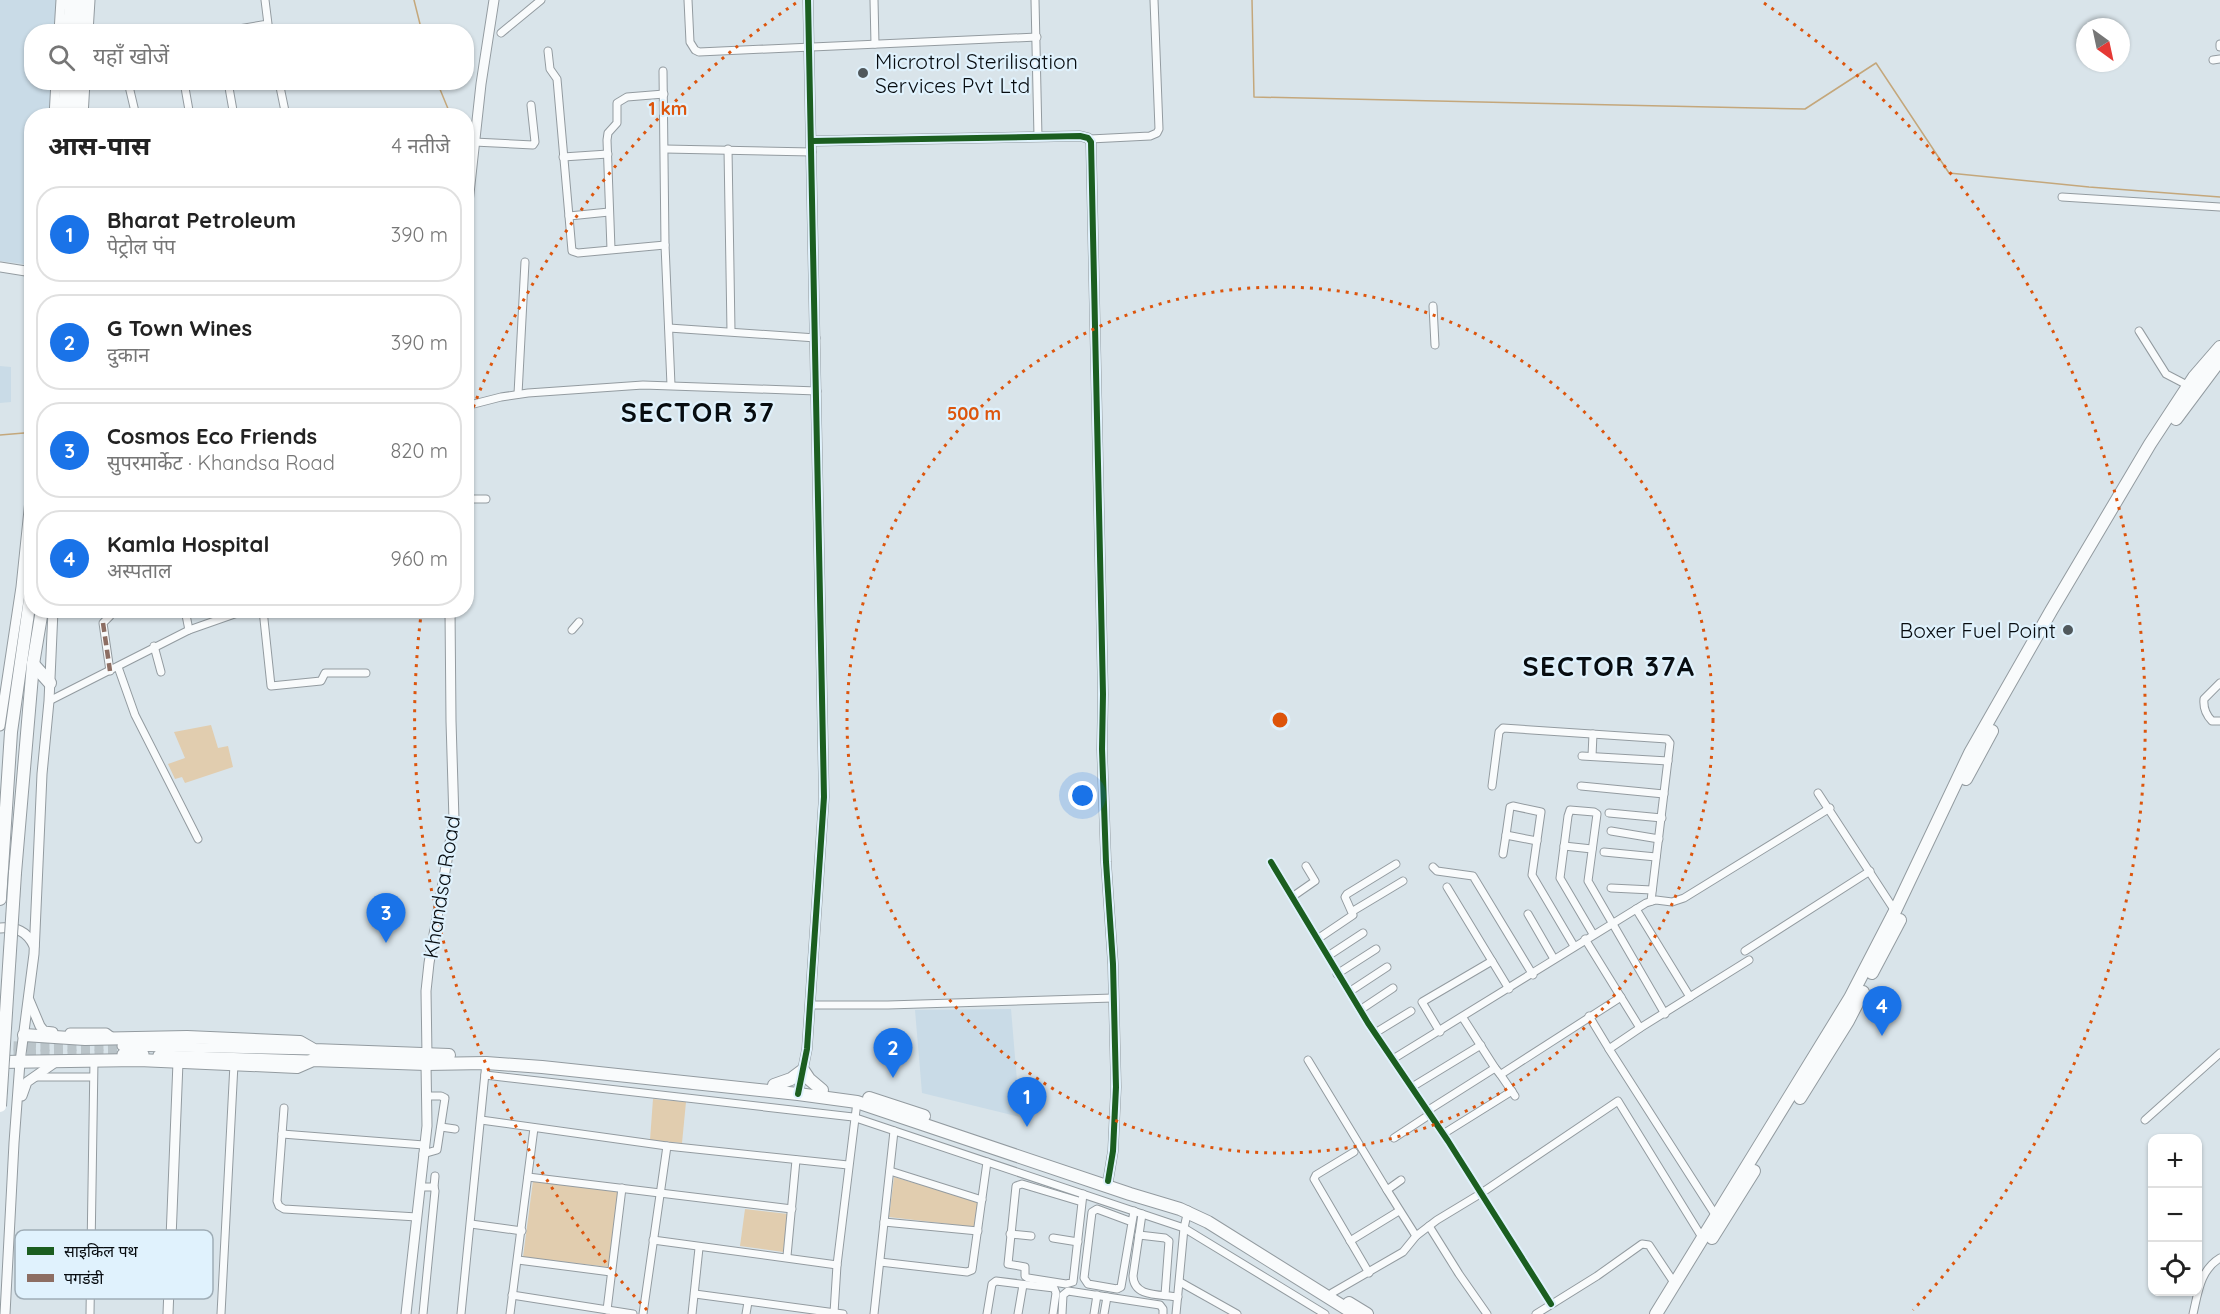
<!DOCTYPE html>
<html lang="hi">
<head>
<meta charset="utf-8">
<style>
  body { margin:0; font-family:Quicksand,"Noto Sans Devanagari",sans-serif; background:#f2f2f2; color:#222 }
  .controls { position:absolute; right:18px; bottom:18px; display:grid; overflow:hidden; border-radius:12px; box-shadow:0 2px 4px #0004 }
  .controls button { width:54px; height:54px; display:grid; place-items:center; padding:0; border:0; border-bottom:2px solid #e0e0e0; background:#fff; color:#222; font:30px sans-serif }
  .compass { position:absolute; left:2076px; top:18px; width:54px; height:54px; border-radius:50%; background:#fff; box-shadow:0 2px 4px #0004; rotate:147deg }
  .you { position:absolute; left:1083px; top:796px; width:21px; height:21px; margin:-15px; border:4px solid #fff; border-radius:50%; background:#1a73e8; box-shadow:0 0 0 9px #1a73e833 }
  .badge { display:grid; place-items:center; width:39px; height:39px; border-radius:50%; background:#1a73e8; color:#fff; font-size:20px; font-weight:700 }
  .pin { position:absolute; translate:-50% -50px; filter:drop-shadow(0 2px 3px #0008) }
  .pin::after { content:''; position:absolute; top:32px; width:21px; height:18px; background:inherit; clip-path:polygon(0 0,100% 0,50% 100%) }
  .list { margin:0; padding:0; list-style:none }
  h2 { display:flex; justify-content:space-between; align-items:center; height:78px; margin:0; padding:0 24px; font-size:26px }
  h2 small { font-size:20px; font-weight:400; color:#767676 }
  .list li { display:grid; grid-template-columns:39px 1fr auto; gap:18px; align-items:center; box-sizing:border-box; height:96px; margin:0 12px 12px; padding:0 12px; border:2px solid #e0e0e0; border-radius:24px }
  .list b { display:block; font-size:22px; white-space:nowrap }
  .list p { margin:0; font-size:20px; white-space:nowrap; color:#767676 }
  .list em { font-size:20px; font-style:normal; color:#767676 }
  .icon { flex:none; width:33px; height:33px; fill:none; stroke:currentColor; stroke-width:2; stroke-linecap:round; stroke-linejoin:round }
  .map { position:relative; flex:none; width:2220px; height:1314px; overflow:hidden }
  .search { position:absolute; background:#fff; box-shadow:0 2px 4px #0004; left:24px; top:24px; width:450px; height:66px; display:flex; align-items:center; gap:15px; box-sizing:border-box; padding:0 21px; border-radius:24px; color:#767676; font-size:22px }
  .panel { position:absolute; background:#fff; box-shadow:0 2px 4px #0004; left:24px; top:108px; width:450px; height:510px; border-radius:24px }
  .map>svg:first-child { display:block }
  .built { fill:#c9dbe7 }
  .green { fill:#e1cdaf }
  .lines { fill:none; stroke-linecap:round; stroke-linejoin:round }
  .stream { stroke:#c4a77b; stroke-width:1.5 }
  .secondary-tunnel { stroke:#bac4c9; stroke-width:9; stroke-dasharray:9 4.5; stroke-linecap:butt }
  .street-casing { stroke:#939ba0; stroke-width:9 }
  .secondary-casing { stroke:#939ba0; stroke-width:11 }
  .highway-casing { stroke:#939ba0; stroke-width:14 }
  .street { stroke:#f9fbfc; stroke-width:7 }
  .secondary { stroke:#f9fbfc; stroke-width:9 }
  .highway { stroke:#f9fbfc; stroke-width:12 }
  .highway-bridge-casing { stroke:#939ba0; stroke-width:14; stroke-linecap:butt }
  .highway-bridge { stroke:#f9fbfc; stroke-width:12 }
  .quiet { stroke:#8d6e63; stroke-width:4.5; stroke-dasharray:9 4.5; stroke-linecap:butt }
  .cycleway-casing { stroke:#e0f2fd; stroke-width:10 }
  .cycleway { stroke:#1b5e20; stroke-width:6 }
  .ring { fill:none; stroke:#dd550c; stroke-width:3; stroke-dasharray:3 6 }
  .poi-dot { fill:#50585c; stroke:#e0f2fd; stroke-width:2 }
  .labels { text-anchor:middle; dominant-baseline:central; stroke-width:4.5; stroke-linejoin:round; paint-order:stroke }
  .poi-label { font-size:21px; fill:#070c10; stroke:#e0f2fd; text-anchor:start }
  .street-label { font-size:21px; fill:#070c10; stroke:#e0f2fd }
  .district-label { font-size:27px; font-weight:bold; letter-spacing:1.5px; fill:#070c10; stroke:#e0f2fd }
  .key { fill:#e0f2fd; stroke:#9fadb6; stroke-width:1.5 }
  .key-label { font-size:16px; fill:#070c10 }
  .centre { fill:#dd550c; stroke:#e0f2fd; stroke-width:3 }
  .ring-label { font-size:18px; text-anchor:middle; font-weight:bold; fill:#dd550c; stroke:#e0f2fd; stroke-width:4.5; stroke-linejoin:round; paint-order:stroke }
</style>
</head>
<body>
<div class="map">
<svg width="2220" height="1314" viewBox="0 0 2220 1314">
  <rect width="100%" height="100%" fill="#d9e4ea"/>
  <!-- built -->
  <g class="built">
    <polygon points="0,0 56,0 54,31 32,32 32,82 51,83 49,115 32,116 31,265 0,261"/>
    <polygon points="0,366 11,367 11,402 0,403"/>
    <polygon points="1011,1009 1020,1117 922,1093 915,1010"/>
  </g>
  <!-- green -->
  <g class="green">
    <polygon points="211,725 218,748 228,746 233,767 185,783 182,777 175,779 168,764 185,758 174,732"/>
    <polygon points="653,1099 686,1102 682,1143 650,1140"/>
    <polygon points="894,1177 978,1202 974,1227 889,1217"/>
    <polygon points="533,1181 618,1191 609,1267 523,1257"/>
    <polygon points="745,1209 788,1214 783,1252 740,1246"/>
  </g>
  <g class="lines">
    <!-- stream -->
    <g class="stream">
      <polyline points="414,0 422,32"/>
      <polyline points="1252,0 1254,97 1805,109 1876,63 1949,173 2089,187 2220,197"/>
      <polyline points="437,82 451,116"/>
      <polyline points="0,435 24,433"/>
    </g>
    <!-- secondary-tunnel -->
    <g class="secondary-tunnel">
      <polyline points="0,1045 38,1047 122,1046"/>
      <polyline points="0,1054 122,1054"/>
    </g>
    <defs>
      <g id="street">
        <polyline points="688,0 690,42 695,50 699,52 1037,37"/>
        <polyline points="874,0 875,44"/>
        <polyline points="1035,0 1038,137"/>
        <polyline points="221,32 268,24 265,0"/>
        <polyline points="501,33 541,0"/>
        <polyline points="2220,44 2220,47"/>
        <polyline points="548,51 550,69 557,79 572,251 578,253 665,245"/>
        <polyline points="2213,60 2220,59"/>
        <polyline points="663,71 665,245 671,385"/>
        <polyline points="128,82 136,116"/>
        <polyline points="184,82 190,116"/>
        <polyline points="228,82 234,116"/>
        <polyline points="279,82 286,116"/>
        <polyline points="1090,139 1150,136 1157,133 1159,129 1154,0"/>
        <polyline points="474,142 533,145 535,142 531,105"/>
        <polyline points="665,149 812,152"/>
        <polyline points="728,149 731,331"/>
        <polyline points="563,157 608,154"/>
        <polyline points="2062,197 2220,207"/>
        <polyline points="569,216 609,212"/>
        <polyline points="611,249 607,140 608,133 617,123 617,103 627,97 664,94"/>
        <polyline points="1433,306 1435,345"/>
        <polyline points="669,328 816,338"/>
        <polyline points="2139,331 2166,374 2189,386"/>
        <polyline points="518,394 525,262"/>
        <polyline points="466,406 501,397 528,393 643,385 817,391"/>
        <polyline points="466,499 486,499"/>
        <polyline points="185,610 189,630"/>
        <polyline points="263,610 271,686 321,681 325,673 366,673"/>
        <polyline points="572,630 579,622"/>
        <polyline points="154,646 161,672"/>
        <polyline points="118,667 135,715 198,839"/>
        <polyline points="110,671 103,623 110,616 111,610"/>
        <path d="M 2220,683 L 2204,699 C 2203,709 2206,715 2212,721 L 2220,721"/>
        <polyline points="49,701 189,630 246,610"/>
        <polyline points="1582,756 1668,761"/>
        <polyline points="1592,756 1593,734"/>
        <polyline points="1492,786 1499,732 1503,728 1667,739 1670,743 1651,901"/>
        <polyline points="1581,786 1664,794"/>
        <polyline points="1818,793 1895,911"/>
        <polyline points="1609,813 1662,818"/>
        <polyline points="1611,831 1659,839"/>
        <polyline points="1506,835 1510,807 1513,806 1541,812 1532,875 1574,946"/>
        <polyline points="1564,846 1592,849"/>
        <polyline points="1604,852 1656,857"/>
        <polyline points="1503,854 1506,835 1537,841"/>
        <polyline points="1271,862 1368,1023 1448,1141 1551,1304"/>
        <polyline points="1433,867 1437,871 1473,876 1533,975"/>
        <polyline points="1447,887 1509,989"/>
        <polyline points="1611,888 1652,890"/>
        <polyline points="1292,897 1315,881 1306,866"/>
        <polyline points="1636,909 1690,997"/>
        <polyline points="1353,911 1403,881"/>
        <polyline points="1528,914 1554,959"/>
        <polyline points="1593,934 1560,878 1568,816 1570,810 1594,812 1597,814 1588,881 1665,1014"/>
        <polyline points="1319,938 1353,915 1345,897 1347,894 1396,864"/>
        <polyline points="1585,939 1640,1028"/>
        <polyline points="1745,951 1870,871"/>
        <polyline points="1328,956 1363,933"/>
        <polyline points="1337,974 1376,949"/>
        <polyline points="1349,992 1387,967"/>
        <polyline points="810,1005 888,1005 1113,998"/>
        <polyline points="1360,1010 1393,988"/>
        <polyline points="1589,1016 1609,1049"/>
        <polyline points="1440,1032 1422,1002 1492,961"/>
        <polyline points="1375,1033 1411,1011"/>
        <polyline points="1393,1059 1646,903 1656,900 1672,902 1684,898 1830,808"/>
        <polyline points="1308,1060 1387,1190 1401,1180"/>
        <polyline points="1495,1068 1500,1074 1503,1073 1621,997"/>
        <polyline points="1500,1074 1515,1096"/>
        <polyline points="485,1075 853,1117 1184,1228 1325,1314"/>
        <polyline points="34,1077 93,1077"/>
        <polyline points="1412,1087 1481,1045"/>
        <polyline points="284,1108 277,1201 279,1206 284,1209 417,1217"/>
        <polyline points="1427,1111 1495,1068 1463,1018"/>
        <polyline points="481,1120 667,1146 848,1165"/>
        <polyline points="2145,1120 2220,1053"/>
        <polyline points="441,1127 455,1129"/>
        <polyline points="282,1134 424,1145"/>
        <polyline points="1443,1134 1512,1091"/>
        <polyline points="1394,1138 1429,1115"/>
        <polyline points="1354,1152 1316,1175 1314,1179 1369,1273"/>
        <polyline points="423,1154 437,1150 445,1098 441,1096 426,1096"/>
        <polyline points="890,1171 982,1200"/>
        <polyline points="528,1177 792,1209"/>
        <polyline points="420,1187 434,1187 435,1191 423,1314"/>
        <polyline points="434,1187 435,1176"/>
        <polyline points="1387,1190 1416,1236"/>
        <polyline points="1082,1202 1022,1184 1016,1186 1008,1264 1025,1267 1025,1276 1028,1278 1066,1284 1073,1282 1083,1194"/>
        <path d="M 1142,1214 L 1133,1276 C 1134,1298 1160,1294 1178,1297"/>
        <polyline points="1716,1216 1609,1049 1640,1028 1749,960"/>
        <polyline points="884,1222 978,1231"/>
        <polyline points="1132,1222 1097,1209 1092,1212 1084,1278 1088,1284 1117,1289 1121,1287 1134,1211"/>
        <polyline points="471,1224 522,1231"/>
        <polyline points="1429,1226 1459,1274 1487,1314"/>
        <polyline points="1010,1234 1031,1236"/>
        <polyline points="1139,1235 1165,1238 1169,1241 1165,1295"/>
        <polyline points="1053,1238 1078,1242"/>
        <polyline points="653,1240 837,1265"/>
        <polyline points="1350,1241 1399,1211"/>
        <polyline points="104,1247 171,1249"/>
        <polyline points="787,1256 796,1160"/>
        <polyline points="518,1260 611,1272"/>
        <polyline points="880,1262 967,1272 972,1270 987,1162"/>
        <polyline points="1180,1282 1237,1314"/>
        <polyline points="1332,1293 1403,1252 1416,1236 1437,1220 1480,1194 1618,1101 1703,1239"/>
        <polyline points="695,1294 843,1314"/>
        <polyline points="512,1295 633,1314"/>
        <polyline points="607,1310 622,1188"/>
        <polyline points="834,1313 837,1265 857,1102"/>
        <polyline points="90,1314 94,1060"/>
        <polyline points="221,1314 234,1064"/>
        <polyline points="461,1314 486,1063"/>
        <polyline points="510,1314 534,1128"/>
        <polyline points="643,1314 667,1146"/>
        <polyline points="692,1314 699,1248"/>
        <polyline points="746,1314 748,1302"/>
        <polyline points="874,1314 894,1131"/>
        <polyline points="987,1314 992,1284 996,1281 1054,1288 1056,1293 1053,1314"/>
        <polyline points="1018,1314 1023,1285"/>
        <polyline points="1062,1314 1063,1295 1068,1291 1160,1305 1163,1309 1163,1314"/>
        <polyline points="1094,1314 1097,1295"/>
        <polyline points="1104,1314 1107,1297"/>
        <polyline points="1176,1314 1184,1228 1188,1210"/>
        <polyline points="1536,1314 1597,1276 1642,1244 1649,1245 1675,1284"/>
        <path d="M 2193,1314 C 2198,1293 2200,1270 2220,1258"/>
      </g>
      <g id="secondary">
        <polyline points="59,32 61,0"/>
        <polyline points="88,32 90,0"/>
        <polyline points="54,116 56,82"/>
        <polyline points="83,116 85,82"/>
        <polyline points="812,141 1080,136 1088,138 1091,142 1103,694 1102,749 1106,862 1113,964 1116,1087 1113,1151 1108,1181"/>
        <polyline points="466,221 481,84 494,0"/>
        <polyline points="0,267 32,272"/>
        <polyline points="0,726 21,587 32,481"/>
        <path d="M 0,928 C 16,927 27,931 34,946"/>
        <polyline points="29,1000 40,1026 44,1031 53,1032"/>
        <polyline points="70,1033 106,1033 114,1039"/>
        <polyline points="122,1046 314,1050"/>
        <polyline points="122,1054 144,1054"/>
        <polyline points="158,1055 309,1060"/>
        <polyline points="427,1055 426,991 429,963 454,820 451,721 450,610"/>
        <polyline points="798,1094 807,1049 824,797 808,0"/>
        <polyline points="22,1096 27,1082 57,1061"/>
        <polyline points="5,1314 14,1143 20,1062 34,954 42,774 49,701 53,610"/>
        <polyline points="168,1314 178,1062"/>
        <polyline points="406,1314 427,1126 426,1064"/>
      </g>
      <g id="highway">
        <polyline points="69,32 71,0"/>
        <polyline points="80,32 82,0"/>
        <polyline points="64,116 66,82"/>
        <polyline points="75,116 77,82"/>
        <polyline points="2176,419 2220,360"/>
        <polyline points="33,664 50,683"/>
        <polyline points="1966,779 1992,731"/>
        <polyline points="15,873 33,664 42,610"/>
        <polyline points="0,899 11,732 32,585"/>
        <polyline points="1872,973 1900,920"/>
        <polyline points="24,1035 85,1039 187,1037 300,1042 314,1050 449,1055"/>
        <polyline points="0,1062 139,1060 297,1067 313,1060 426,1064 486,1063 542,1067 798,1094 857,1102 1130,1194 1180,1209 1208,1222 1355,1314"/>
        <polyline points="774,1085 791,1079 803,1070 809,1079 822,1090"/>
        <polyline points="869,1098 924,1116"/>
        <polyline points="1800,1098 1848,1021 1863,992"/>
        <polyline points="1712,1238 1754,1171"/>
        <polyline points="1349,1303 1367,1314"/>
        <polyline points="1656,1314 1850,998 1895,911 1970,753 2051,611 2150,444 2194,377 2220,347"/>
      </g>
    </defs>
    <!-- street casing -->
    <use href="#street" class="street-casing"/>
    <!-- secondary casing -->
    <use href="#secondary" class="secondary-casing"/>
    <!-- highway casing -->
    <use href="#highway" class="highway-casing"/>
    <!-- street -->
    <use href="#street" class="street"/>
    <!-- secondary -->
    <use href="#secondary" class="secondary"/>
    <!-- highway -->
    <use href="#highway" class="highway"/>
    <defs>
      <polyline id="highway-bridge" points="0,1106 15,873"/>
    </defs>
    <!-- highway-bridge casing -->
    <use href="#highway-bridge" class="highway-bridge-casing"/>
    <!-- highway-bridge -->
    <use href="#highway-bridge" class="highway-bridge"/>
    <!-- quiet -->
    <polyline class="quiet" points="103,623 110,671"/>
    <defs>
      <g id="cycleway">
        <polyline points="812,141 1080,136 1088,138 1091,142 1103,694 1102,749 1106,862 1113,964 1116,1087 1113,1151 1108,1181"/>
        <polyline points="1271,862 1368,1023 1448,1141 1551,1304"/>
        <polyline points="798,1094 807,1049 824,797 808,0"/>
      </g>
    </defs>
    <!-- cycleway casing -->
    <use href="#cycleway" class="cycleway-casing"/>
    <!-- cycleway -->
    <use href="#cycleway" class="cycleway"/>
  </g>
  <!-- distance rings -->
  <g class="ring">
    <circle cx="1280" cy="720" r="433"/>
    <path d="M647 1310A865 865 0 0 1 421 615M467 424A865 865 0 0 1 796 3M1764 3A865 865 0 0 1 1913 1310"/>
  </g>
  <!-- markers -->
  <g class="poi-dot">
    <circle cx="863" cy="73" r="6"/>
    <circle cx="2068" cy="630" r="6"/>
  </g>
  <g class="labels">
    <!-- poi labels -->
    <g class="poi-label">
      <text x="875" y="61">Microtrol Sterilisation<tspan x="875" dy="24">Services Pvt Ltd</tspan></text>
      <text x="2056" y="630" text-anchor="end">Boxer Fuel Point</text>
    </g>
    <!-- street labels -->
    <g class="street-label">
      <text transform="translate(441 887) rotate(-81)">Khandsa Road</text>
    </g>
    <!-- district labels -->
    <g class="district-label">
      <text x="698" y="412">SECTOR 37</text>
      <text x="1609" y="666">SECTOR 37A</text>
    </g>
  </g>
  <!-- legend -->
  <rect x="15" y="1230" width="198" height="69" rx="9" class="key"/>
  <rect x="27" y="1247" width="27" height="8" fill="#1b5e20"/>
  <rect x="27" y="1274" width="27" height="8" fill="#8d6e63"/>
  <g class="key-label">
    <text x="64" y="1257">साइकिल पथ</text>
    <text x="64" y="1284">पगडंडी</text>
  </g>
  <circle cx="1280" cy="720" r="9" class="centre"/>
  <g class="ring-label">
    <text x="668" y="115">1 km</text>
    <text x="974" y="420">500 m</text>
  </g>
</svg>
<div class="controls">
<button>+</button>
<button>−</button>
<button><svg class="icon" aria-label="locate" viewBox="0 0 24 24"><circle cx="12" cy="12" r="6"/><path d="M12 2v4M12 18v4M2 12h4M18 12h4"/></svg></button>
</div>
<svg class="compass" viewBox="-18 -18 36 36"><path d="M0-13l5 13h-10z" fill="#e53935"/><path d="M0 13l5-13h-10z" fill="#767676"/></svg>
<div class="you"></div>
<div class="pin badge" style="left:1027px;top:1127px">1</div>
<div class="pin badge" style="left:893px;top:1078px">2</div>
<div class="pin badge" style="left:386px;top:943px">3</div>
<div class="pin badge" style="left:1882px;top:1036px">4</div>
<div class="search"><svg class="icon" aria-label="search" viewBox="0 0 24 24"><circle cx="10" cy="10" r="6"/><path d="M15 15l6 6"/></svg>यहाँ खोजें</div>
<section class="panel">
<h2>आस-पास<small>4 नतीजे</small></h2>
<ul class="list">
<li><span class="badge">1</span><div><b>Bharat Petroleum</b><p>पेट्रोल पंप</p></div><em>390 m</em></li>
<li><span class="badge">2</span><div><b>G Town Wines</b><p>दुकान</p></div><em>390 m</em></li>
<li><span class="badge">3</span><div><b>Cosmos Eco Friends</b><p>सुपरमार्केट · Khandsa Road</p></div><em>820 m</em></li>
<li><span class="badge">4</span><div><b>Kamla Hospital</b><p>अस्पताल</p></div><em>960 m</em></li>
</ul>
</section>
</div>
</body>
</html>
